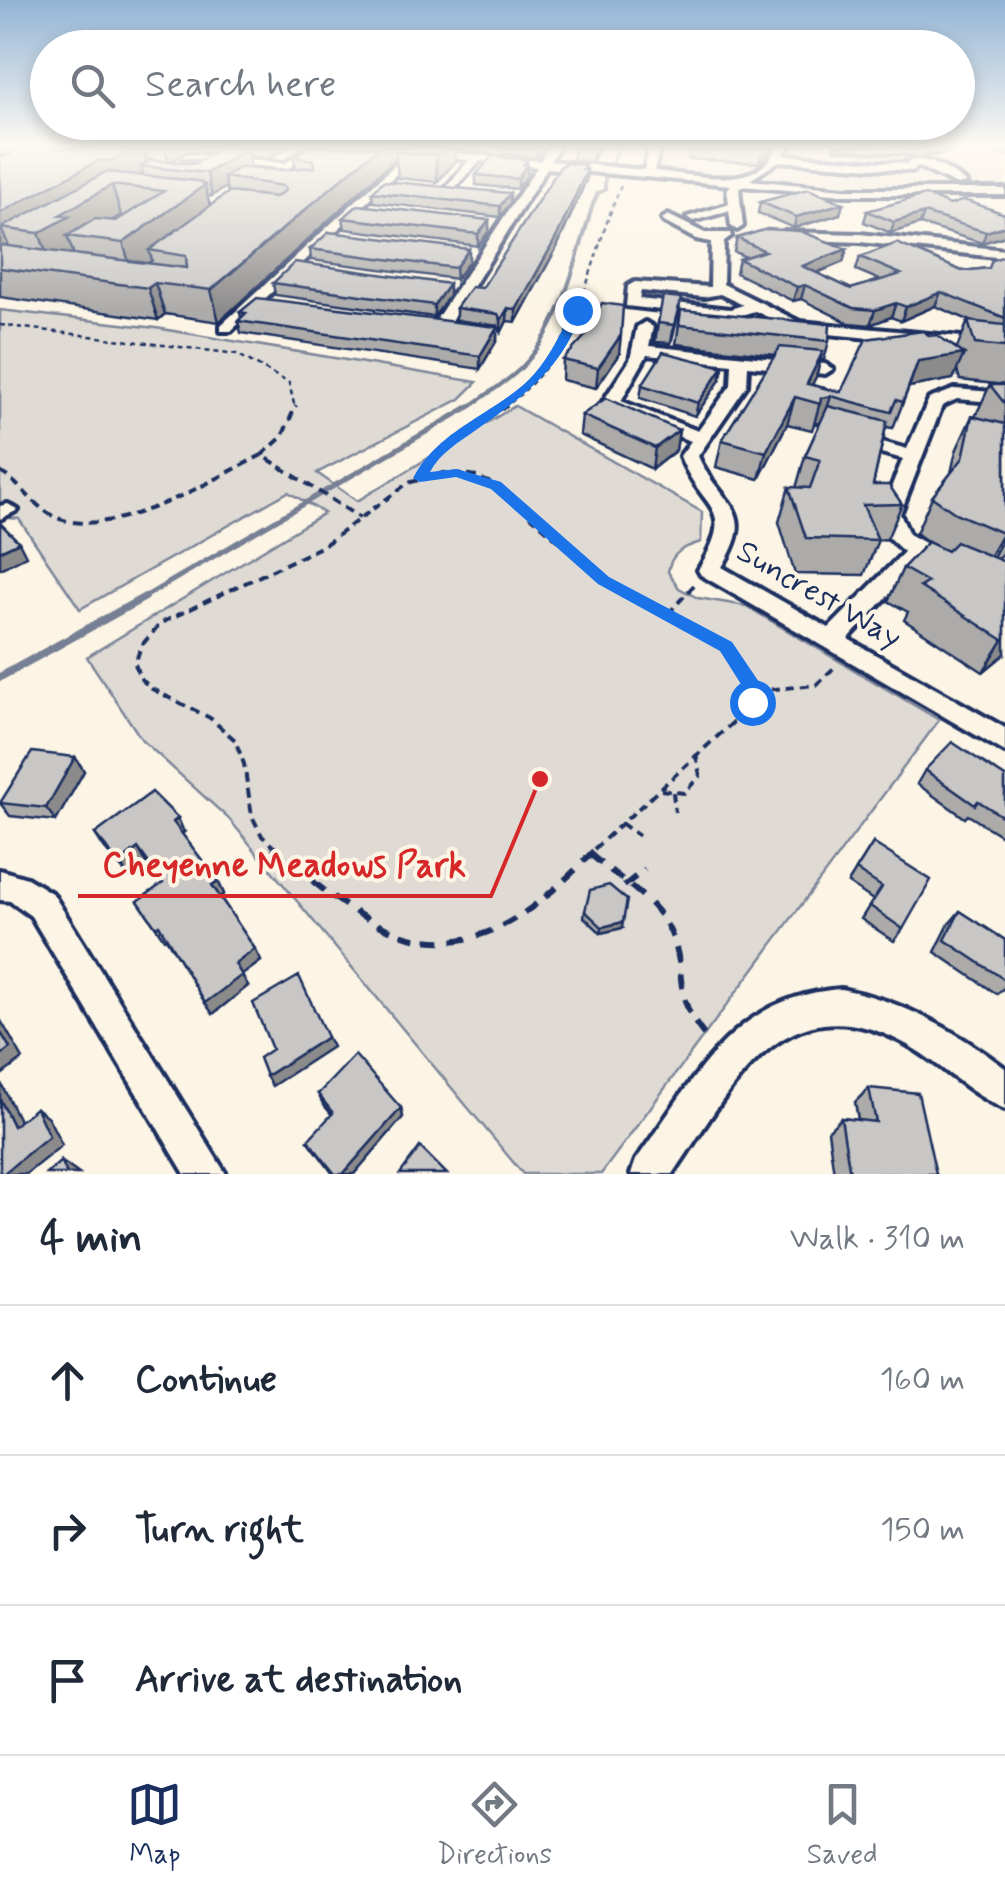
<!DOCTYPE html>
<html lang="en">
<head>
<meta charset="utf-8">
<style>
  body { margin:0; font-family:Mynerve,sans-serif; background:#f6f6f7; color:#1f2937 }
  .stop { position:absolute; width:30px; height:30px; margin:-22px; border:8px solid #1a73e8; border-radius:50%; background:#fff }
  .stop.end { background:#1a73e8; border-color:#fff; box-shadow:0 2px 10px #0008 }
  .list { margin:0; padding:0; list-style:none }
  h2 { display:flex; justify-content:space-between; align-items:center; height:130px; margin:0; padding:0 40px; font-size:42px }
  h2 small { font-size:32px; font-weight:400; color:#747a83 }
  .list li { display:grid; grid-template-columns:65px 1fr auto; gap:30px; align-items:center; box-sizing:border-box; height:150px; padding:0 40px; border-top:2px solid #e0e1e3 }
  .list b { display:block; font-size:38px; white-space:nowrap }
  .list em { font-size:32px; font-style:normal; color:#747a83 }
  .icon { flex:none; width:55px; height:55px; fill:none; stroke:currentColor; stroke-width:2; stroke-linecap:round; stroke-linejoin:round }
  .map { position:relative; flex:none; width:1005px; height:1174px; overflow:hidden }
  .search { position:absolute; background:#fff; box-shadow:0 5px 15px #0003; left:30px; right:30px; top:30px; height:110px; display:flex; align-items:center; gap:25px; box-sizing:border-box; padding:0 35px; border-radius:55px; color:#747a83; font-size:38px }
  .sheet { height:580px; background:#fff }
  nav { display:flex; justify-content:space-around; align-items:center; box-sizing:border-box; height:140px; border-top:2px solid #e0e1e3; background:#fff; font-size:28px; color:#747a83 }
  nav a { display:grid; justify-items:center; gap:5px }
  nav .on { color:#1b2f5e }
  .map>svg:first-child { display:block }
  .built { fill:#ece7dc }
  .green { fill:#dfdbd4; stroke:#7d8599; stroke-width:2.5 }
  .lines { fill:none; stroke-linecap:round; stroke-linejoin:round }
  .stream-far2 { stroke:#767f94; stroke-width:4 }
  .stream-far1 { stroke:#767f94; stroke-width:5 }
  .stream { stroke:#767f94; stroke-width:8 }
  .minor-casing { stroke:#1b2f5e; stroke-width:8 }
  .major-casing { stroke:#1b2f5e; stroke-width:8 }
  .path-far2 { stroke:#1b2f5e; stroke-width:2.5; stroke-dasharray:5 4; stroke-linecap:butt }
  .path-far1 { stroke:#1b2f5e; stroke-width:4; stroke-dasharray:9 6; stroke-linecap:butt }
  .path { stroke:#1b2f5e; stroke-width:6; stroke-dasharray:15 11; stroke-linecap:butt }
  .minor { fill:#fcf5e5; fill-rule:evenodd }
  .major { fill:#fcf5e5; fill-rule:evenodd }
  .wall { fill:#acabaa; stroke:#1b2f5e; stroke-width:2.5; fill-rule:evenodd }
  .shaded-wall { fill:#8c8b8b; stroke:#1b2f5e; stroke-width:2.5 }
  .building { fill:#c8c7c6; stroke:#1b2f5e; stroke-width:2.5 }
  .route { fill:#1a73e8 }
  .labels { text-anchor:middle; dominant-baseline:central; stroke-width:8; stroke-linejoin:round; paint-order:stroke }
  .street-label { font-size:32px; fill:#1b2f5e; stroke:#fcf5e5 }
  .leader { fill:none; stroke:#d62828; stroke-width:4 }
  .callout-dot { fill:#d62828; stroke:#fcf5e5; stroke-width:4 }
  .callout-label { font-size:35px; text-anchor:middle; font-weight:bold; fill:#d62828; stroke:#fcf5e5; stroke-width:8; stroke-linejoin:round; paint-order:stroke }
</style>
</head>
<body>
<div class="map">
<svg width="1005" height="1174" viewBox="0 0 1005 1174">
  <rect width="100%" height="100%" fill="#fcf5e5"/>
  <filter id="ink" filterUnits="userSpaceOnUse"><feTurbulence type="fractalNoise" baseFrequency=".01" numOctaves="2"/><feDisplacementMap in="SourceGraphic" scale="20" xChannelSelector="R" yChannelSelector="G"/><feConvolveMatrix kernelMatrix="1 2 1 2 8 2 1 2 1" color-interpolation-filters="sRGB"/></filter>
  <g filter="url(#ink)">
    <!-- built -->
    <polygon class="built" points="646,147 982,147 1005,158 1005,186 854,188 640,168"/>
    <!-- green -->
    <path class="green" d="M 0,310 L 156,328 L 477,382 L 460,399 L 317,473 L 357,501 L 515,406 L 702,512 L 701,542 C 684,547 671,552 668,572 L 679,588 L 698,598 L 746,606 L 939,720 L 601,1174 L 523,1174 L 229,819 L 142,740 L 87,657 L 324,513 L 288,492 L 80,609 L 19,519 L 0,517 Z"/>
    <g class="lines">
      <!-- stream-far2 -->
      <g class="stream-far2">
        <polyline points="612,164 618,147"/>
        <path d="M 468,408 C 485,395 504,384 519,370 C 562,329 576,259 593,204 L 598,193 L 605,190 L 605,178"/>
      </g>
      <!-- stream-far1 -->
      <polyline class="stream-far1" points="141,599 472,405"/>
      <!-- stream -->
      <polyline class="stream" points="0,677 145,597"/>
      <defs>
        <g id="minor">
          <polygon points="309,147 321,147 257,189 253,184 277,168 182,157 187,154 285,163"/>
          <path d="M 549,147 L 559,147 L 550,161 L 644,170 L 650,147 L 660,147 L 654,171 C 692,174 759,193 777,147 L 787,147 L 784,155 L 909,164 L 907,162 C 926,154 951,171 967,183 L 957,185 L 917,166 L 913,171 L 779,161 L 750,180 L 844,189 L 1005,189 L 1005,195 L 844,195 L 742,186 L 739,189 L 743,226 L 737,230 L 731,226 L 729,211 L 693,221 L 687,217 L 729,204 L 727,189 L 731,185 L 547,168 L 460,308 L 444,330 L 434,330 L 431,327 L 537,167 L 480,161 L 450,193 L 444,190 L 469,160 L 420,153 L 425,150 L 540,161 Z"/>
          <polygon points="836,147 967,147 920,155"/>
          <polygon points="399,161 408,163 231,331 221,331 221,325"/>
          <path d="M 668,215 L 705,233 L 730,233 L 731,236 L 724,241 L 723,284 L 800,322 L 1005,341 L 1005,351 L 797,331 L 755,311 L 731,318 L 626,306 L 628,286 L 635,282 L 710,287 L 711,242 L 696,239 L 664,222 L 662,219 ZM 641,291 L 704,297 L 720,294 L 743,305 L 730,309 L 639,299 Z"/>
          <polygon points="785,232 860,234 1005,250 1005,258 860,242 780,239 780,233"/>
          <path d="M 645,322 L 653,327 L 649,346 L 825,364 L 833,369 L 825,374 L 748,366 L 747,385 L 698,456 C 720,507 760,506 722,567 L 829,628 L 904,552 L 888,537 L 880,514 L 903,459 L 848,444 L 848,436 L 855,434 L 907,449 L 929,399 L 955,389 L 1005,393 L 1005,403 L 957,399 L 942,406 L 900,514 L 909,534 L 952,558 L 955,563 L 952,568 L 944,570 L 920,561 L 848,639 L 1005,728 L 1005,752 L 701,575 L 698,570 C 739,504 702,513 680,456 L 691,441 L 625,418 L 602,403 L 630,360 L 637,327 ZM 647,355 L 732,364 L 731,385 L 698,431 L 621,401 Z"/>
          <polygon points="8,504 18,510 0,519 0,506"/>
          <polygon points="0,870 27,878 53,894 226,1174 185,1174 31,916 10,901 0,900"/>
          <path d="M 841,989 C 903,1001 955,1030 1005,1068 L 1005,1109 C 968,1094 938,1060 902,1042 C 782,978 730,1091 673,1174 L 631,1174 L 636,1160 C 695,1080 730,997 841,989 Z"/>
        </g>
        <polygon id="major" points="994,147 1005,147 1005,153"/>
      </defs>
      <!-- minor casing -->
      <use href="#minor" class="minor-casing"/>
      <!-- major casing -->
      <use href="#major" class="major-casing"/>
      <!-- path-far2 -->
      <g class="path-far2">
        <polyline points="0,325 237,354 289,383 295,408"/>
        <path d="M 503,408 C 584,350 585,268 621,186"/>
      </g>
      <!-- path-far1 -->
      <g class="path-far1">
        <polyline points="262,455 282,437 296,405"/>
        <path d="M 0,472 C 22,484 36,511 60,519 C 118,538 211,480 262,455 L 360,518"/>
        <polyline points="421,476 444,447 507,405"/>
        <polyline points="668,614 695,584"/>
        <polyline points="756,691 816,685 837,665"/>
        <polyline points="661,790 684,793 700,776 696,754"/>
        <polyline points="673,792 675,812"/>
        <polyline points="621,823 639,836"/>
        <polyline points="276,849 262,836 252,816 244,764 235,740 210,718 152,689 140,678 135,664 141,646 161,623 323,546 408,483 444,473 471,475 496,485 604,581 726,647 756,691 741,715 594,849"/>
      </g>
      <!-- path -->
      <g class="path">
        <path d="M 273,847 C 401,963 473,982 597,847"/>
        <path d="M 590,854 C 615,876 654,898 669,929 C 691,976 667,994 711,1043"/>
        <polyline points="624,886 645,869"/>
      </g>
      <!-- minor -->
      <use href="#minor" class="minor"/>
      <!-- major -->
      <use href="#major" class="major"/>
    </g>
    <!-- wall -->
    <g class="wall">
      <path d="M 0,147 L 52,148 L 51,147 L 142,147 L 146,163 L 155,160 L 148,159 L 145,147 L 287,147 L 271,158 L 248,156 L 251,168 L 277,170 L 296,169 L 294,157 L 308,147 L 469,147 L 466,150 L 455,149 L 455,162 L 437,182 L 398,178 L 396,158 L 219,322 L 165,314 L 158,320 L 0,297 ZM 188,151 L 213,153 L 195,164 L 170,161 ZM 226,187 L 228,193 L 210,206 L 207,196 L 212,196 Z"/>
      <polygon points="502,147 544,147 536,157 502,154"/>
      <polygon points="574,147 600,147 592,162 573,160"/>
      <polygon points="676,147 773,147 759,163 689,159 690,152"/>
      <polygon points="527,160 527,175 518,189 476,185 476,175"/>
      <polygon points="585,165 584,170 587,170 586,180 557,247 516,322 507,321 501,333 498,326 456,320 456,308 482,288"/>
      <polygon points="372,192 510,203 500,217 373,202"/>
      <polygon points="760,202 843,203 840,214 794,228 758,213"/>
      <polygon points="950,205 1005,214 1005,236 982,243 920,224 891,233 864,222 867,211"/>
      <polygon points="343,218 489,220 489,231 478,246 345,229"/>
      <polygon points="737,238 847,249 843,262 817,273 851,289 880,280 856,270 860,257 962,271 989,268 1005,256 1005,385 960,380 957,370 953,379 909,387 893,428 886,427 873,485 902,504 887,539 878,540 864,575 795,574 779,522 789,487 796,488 805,456 820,423 814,424 812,430 787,424 759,479 716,467 722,440 776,355 676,344 681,310 829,341 824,360 821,360 812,385 841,392 930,336 957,348 968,321 971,321 935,306 901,321 891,317 870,325 849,323 801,299 793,301 736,273 739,259 746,257 734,252"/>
      <polygon points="310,249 469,261 456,279 311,260"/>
      <polygon points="273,283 449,296 434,317 275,295"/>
      <polygon points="240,312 497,327 497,340 480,369 241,333 238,321 241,318"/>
      <polygon points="678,316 671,343 655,342 658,323"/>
      <polygon points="619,354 596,388 562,380 563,360"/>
      <polygon points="723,367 720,380 695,416 640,398 642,385"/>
      <polygon points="990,385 1005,385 1005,549 998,559 1005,654 983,672 904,620 908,612 888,601 903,568 928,542 916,533 932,497 951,473 956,451 972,416 975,417"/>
      <polygon points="582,415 679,430 676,450 652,469 580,435"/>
      <polygon points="75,757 84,771 56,821 10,816 0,803"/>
      <polygon points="925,770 1005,777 1005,838 968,815 965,818 917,784"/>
      <polygon points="184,832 182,834 218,881 224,894 220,897 255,949 261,961 242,975 248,986 213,1014 166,938 164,939 138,901 162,884 146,862 128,876 104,848 95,834"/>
      <polygon points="873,843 903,929 894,941 861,919 873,900 848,883"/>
      <polygon points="585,911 622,928 601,933 584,917"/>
      <polygon points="960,911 1005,940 1005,987 997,994 935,952 949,924"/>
      <polygon points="869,1088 936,1174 834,1174 828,1131 841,1118 858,1120 855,1102"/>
      <polygon points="318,1094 401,1108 403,1117 354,1174 333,1174 308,1140 332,1115 323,1104"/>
    </g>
    <!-- shaded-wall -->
    <g class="shaded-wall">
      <polygon points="0,147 40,147 42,153 0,174"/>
      <polygon points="116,147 142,147 147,167 141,166 143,174 122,186 112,185 121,215 84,238 67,236 73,252 51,265 39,233 1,228 8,244 0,249 0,213"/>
      <polygon points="165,147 188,147 188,151 169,162"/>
      <polygon points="269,147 287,147 271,158"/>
      <polygon points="379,147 396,147 396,158 219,322 211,290"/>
      <polygon points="444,147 455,147 455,162 437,182 436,155"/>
      <polygon points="537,147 544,147 536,157"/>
      <polygon points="593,147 600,147 592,162"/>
      <polygon points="764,147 773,147 759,163 762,148"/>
      <polygon points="247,148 251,170 224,177 226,187 212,196 207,173"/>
      <polygon points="527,160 527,175 518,189 518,179"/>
      <polygon points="587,170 586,180 557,247 516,322 516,310"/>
      <polygon points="205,185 212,215 149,250 152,260 133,275 123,243"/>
      <polygon points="510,193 510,203 500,217 500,206"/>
      <polygon points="843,203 840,214 794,228 796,217"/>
      <polygon points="924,213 920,224 891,233 894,222"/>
      <polygon points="489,220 489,231 478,246 478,234"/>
      <polygon points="1005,226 1005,236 982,243 986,232"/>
      <polygon points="469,249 469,261 456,279 455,268"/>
      <polygon points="847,249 843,262 799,280 802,266"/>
      <polygon points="155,283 165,314 158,320 148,288"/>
      <polygon points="449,284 449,296 434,317 434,305"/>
      <polygon points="805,285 801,299 793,301 797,287"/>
      <polygon points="941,292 935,306 901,321 906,307"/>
      <polygon points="681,298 678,316 671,343 674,325"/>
      <polygon points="896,303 891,317 870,325 875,310"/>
      <polygon points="508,308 507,321 501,333 501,320"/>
      <polygon points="497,327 497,340 480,369 480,356"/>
      <polygon points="621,335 619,354 596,388 598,368"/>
      <polygon points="823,351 816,377 804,400 807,384"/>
      <polygon points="964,354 953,379 909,387 918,361"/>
      <polygon points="723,367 720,380 695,416 698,403"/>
      <polygon points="831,396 823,422 814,424 821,398"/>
      <polygon points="795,397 787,424 759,479 766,452"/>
      <polygon points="679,430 676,450 652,469 655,448"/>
      <polygon points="1005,529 1005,535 993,557 982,569"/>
      <polygon points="19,542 26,556 0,569 0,551"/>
      <polygon points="1005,638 1005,654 983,672 1003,640"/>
      <polygon points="75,757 84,771 56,821 46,808"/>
      <polygon points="178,818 184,832 180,835 173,822"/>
      <polygon points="138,848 146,862 128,876 119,863"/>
      <polygon points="218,881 224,894 219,898 212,885"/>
      <polygon points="623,922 622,928 601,933 602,927"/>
      <polygon points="255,949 261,961 242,975 248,986 213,1014 205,1003 235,964"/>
      <polygon points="0,1019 23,1059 0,1076"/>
      <polygon points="327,1037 332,1047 272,1086 266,1076"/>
      <polygon points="0,1081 26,1135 13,1126 0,1099"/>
      <polygon points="36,1108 48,1117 62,1145 26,1174 3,1174"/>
      <polygon points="401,1108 403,1117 354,1174 343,1174"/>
      <polygon points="61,1161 79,1174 67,1174"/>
    </g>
    <!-- building -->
    <g class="building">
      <polygon points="25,147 74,149 73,147 139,147 114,160 98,161 0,213 0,158"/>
      <polygon points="222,147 247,148 207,173 141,166 152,160 195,164"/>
      <polygon points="308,147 379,147 211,290 155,283 148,288 0,268 0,245 187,268 186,256 149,250 229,192 276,197 286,190 283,186 224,177 240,167 277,170 315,167 314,160 294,157"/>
      <polygon points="401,147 444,147 436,155 396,152"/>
      <polygon points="492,156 527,160 524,164 527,164 518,179 476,175"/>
      <polygon points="566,163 585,165 582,169 587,170 557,236 516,310 508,308 501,320 498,314 456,308 471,287 482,288 560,167"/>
      <polygon points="106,172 198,181 205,185 123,243 67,236 95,219 116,221 164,191 112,185 60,215 70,216 39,233 1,228"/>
      <polygon points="383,181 510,193 500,206 372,192"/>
      <polygon points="808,189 843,203 796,217 760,202"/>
      <polygon points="925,195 950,205 964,200 1005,214 1005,226 986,232 924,213 894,222 867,211"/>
      <polygon points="358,205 489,220 478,234 343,218"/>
      <polygon points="767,229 800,231 847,249 802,266 851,289 901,274 860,257 897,243 962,271 989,268 992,260 1005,256 1005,318 941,292 906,307 896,303 875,310 853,308 805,285 797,287 739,259 765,251 737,238"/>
      <polygon points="329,232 469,249 455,268 310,249"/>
      <polygon points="295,262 449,284 434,305 273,283"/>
      <polygon points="663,296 681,298 674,325 658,323"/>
      <polygon points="257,298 497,327 480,356 238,321 246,313 240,312"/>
      <polygon points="602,303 623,306 621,335 598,368 563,360 586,335"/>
      <polygon points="681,310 830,324 829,341 679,325"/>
      <polygon points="968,321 1005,325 1005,347 975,344"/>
      <polygon points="923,331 930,336 937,335 964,354 918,361 903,402 896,400 891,412 831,396 821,398 820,404 795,397 766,452 722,440 780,347 823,351 807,384 841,392 866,339"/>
      <polygon points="663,352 723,367 698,403 642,385"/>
      <polygon points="990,385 1005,385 1005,404"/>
      <polygon points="606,398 679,430 655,448 582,415"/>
      <polygon points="828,406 887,421 873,485 889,485 902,504 863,505 878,540 806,538 789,487 810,488 820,460 805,456"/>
      <polygon points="972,416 1005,424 1005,529 1002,533 955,513 932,497 963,458"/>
      <polygon points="0,523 19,542 0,551"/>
      <polygon points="928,542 947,551 956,542 1005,562 1005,638 1003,640 920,587 928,582 903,568"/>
      <polygon points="952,742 1005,777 1005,818 978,801 975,805 925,770"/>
      <polygon points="32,752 75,757 46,808 0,803"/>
      <polygon points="152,792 178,818 173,822 218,881 212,885 255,949 235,964 242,975 205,1003 159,925 156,927 138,901 163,883 138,848 119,863 95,834"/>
      <polygon points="873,843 931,880 903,929 870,906 882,887 856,870"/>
      <polygon points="609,885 627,900 623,922 602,927 585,911 590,890"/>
      <polygon points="960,911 1005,940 1005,980 945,940"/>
      <polygon points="299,976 327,1037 266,1076 259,1058 272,1049 253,1003"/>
      <polygon points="0,1031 10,1048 0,1056"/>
      <polygon points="355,1055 401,1108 343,1174 335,1174 308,1140 333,1113 318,1094"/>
      <polygon points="869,1088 918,1093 936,1174 850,1174 841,1118 876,1122"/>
      <polygon points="0,1099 13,1126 36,1108 49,1136 3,1174 0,1174"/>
      <polygon points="420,1147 447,1174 400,1174"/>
      <polygon points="61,1161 67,1174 46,1174"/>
    </g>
  </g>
  <!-- sky -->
  <linearGradient id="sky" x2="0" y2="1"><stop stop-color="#92b4d5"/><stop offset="0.47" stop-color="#fefaf3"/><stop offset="1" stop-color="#fefaf3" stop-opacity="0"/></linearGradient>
  <rect width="1005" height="311" fill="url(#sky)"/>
  <!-- route -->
  <path class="route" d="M 573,307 L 582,310 C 565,366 522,398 476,430 C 459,442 440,453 430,472 L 457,469 L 501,482 L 609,577 L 732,642 L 765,691 L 759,707 L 746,707 L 746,692 L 720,651 L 598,584 L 491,489 L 456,477 L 420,482 L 413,478 C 437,433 485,417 522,386 C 545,367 561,334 573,307 Z"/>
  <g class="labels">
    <!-- street labels -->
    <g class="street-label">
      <text transform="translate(819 595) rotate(30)">Suncrest Way</text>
    </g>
  </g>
  <!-- callouts -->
  <path class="leader" d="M540 779L491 896H78"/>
  <circle class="callout-dot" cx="540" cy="779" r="10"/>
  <g class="callout-label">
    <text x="284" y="876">Cheyenne Meadows Park</text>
  </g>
</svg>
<div class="stop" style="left:752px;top:702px"></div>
<div class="stop end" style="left:577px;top:310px"></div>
<div class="search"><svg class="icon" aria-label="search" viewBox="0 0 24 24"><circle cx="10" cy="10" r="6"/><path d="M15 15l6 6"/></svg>Search here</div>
</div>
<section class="sheet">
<h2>4 min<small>Walk · 310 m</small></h2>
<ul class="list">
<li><svg class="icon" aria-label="ahead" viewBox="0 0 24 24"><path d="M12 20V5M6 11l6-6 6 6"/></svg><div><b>Continue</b></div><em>160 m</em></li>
<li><svg class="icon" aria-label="right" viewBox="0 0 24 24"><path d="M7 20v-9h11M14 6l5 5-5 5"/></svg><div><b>Turn right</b></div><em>150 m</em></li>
<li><svg class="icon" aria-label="arrive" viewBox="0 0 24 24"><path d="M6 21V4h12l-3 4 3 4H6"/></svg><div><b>Arrive at destination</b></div></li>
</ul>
</section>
<nav>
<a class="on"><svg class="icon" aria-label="map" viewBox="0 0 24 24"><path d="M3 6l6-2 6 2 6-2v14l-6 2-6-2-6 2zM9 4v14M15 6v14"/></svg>Map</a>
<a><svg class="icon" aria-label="directions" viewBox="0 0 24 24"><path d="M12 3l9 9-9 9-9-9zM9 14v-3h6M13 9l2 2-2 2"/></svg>Directions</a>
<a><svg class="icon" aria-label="saved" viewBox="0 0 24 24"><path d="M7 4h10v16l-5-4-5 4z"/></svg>Saved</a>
</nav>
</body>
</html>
